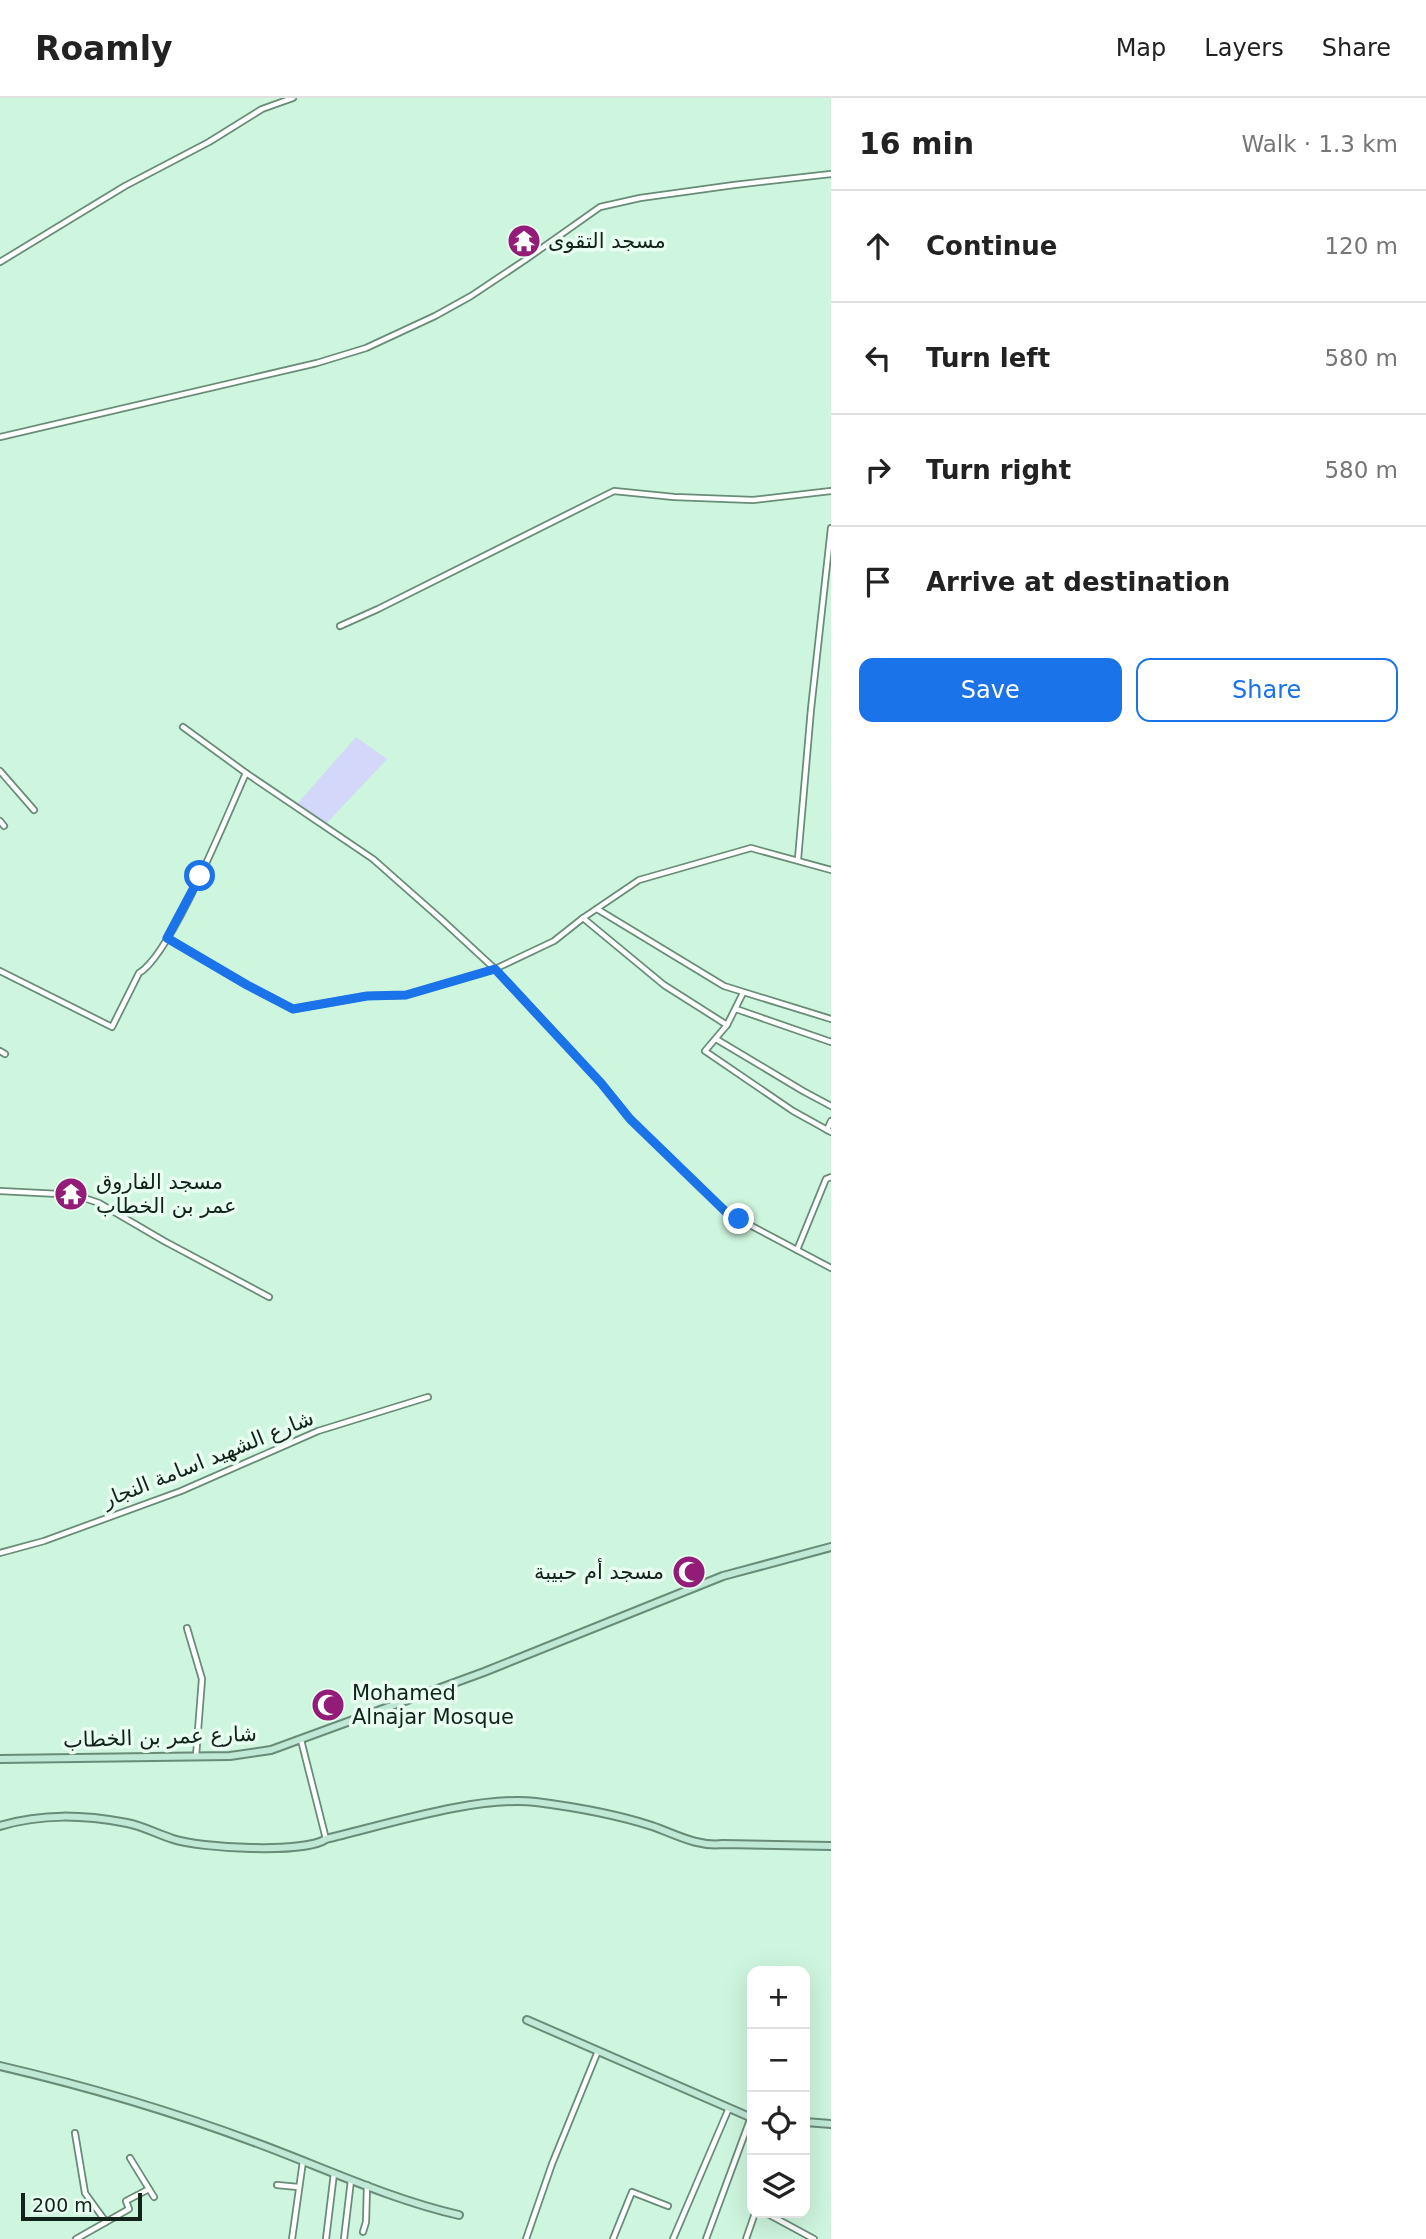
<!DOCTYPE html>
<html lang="en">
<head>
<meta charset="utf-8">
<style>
  body { margin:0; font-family:"DejaVu Sans",Vazirmatn,sans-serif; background:#f2f2f2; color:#222 }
  .controls { position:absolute; right:21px; bottom:21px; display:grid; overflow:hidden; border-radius:14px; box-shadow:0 7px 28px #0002 }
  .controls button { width:63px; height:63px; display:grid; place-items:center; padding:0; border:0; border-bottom:2px solid #e0e0e0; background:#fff; color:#222; font:35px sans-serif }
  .scale { position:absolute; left:21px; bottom:18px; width:121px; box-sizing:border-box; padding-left:7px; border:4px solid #13221a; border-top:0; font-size:19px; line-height:24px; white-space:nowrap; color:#13221a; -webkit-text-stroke:5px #e7fef0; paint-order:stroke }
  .stop { position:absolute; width:21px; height:21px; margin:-16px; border:5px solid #1a73e8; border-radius:50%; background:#fff }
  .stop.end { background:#1a73e8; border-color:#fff; box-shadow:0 2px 7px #0008 }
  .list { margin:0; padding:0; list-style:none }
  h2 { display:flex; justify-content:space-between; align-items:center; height:91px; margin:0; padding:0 28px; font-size:30px }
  h2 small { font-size:23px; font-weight:400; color:#767676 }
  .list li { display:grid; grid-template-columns:46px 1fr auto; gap:21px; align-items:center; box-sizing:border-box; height:112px; padding:0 28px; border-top:2px solid #e0e0e0 }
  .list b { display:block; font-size:26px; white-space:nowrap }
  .list em { font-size:23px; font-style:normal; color:#767676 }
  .actions { display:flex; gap:14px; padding:21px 28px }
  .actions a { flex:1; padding:16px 0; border:2px solid #1a73e8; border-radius:14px; text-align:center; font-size:24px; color:#1a73e8 }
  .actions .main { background:#1a73e8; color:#fff }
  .icon { flex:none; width:38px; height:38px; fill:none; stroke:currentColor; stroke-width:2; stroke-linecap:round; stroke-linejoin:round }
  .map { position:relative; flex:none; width:831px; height:2141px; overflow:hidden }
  header { display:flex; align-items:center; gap:42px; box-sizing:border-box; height:98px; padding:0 35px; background:#fff; border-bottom:2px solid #e0e0e0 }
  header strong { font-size:33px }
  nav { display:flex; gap:38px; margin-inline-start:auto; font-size:24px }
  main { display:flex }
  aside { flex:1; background:#fff }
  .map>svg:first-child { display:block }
  .green { fill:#d3d8fa }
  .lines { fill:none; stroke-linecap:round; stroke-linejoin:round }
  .street-casing { stroke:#688c77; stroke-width:8 }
  .secondary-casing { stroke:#688c77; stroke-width:10 }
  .street { stroke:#fff; stroke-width:4.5 }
  .secondary { stroke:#bfe8d6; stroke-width:6 }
  .route { stroke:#1a73e8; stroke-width:9 }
  .labels { text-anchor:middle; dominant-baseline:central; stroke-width:7; stroke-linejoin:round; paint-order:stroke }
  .poi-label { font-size:21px; fill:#13221a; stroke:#e7fef0; text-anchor:start }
  .street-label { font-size:21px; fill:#13221a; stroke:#e7fef0 }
</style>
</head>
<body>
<header>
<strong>Roamly</strong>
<nav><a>Map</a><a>Layers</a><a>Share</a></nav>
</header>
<main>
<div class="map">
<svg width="831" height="2141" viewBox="0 0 831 2141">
  <rect width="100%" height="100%" fill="#cef5de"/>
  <!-- green -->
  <polygon class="green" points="356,639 387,661 325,727 297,706"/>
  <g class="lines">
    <defs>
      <g id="street">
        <polyline points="0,164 125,88 209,44 262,11 293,0"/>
        <polyline points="0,339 317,265 366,250 435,218 471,198 525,162 600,109 640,100 734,87 831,76"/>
        <polyline points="340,528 378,511 614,393 674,399 753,402 831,393"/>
        <polyline points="183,629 246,675 373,761 442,822 495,871 601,985 630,1021 727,1115 831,1170"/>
        <polyline points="0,673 34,712"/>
        <polyline points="0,723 4,728"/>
        <polyline points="798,761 811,611 831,430"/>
        <polyline points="597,811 724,888 831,921"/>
        <polyline points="583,820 664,887 727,927"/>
        <polyline points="167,840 247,887 293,911 367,898 406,897 495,871 554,843 583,820 639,782 751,750 831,772"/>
        <path d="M 0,873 L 112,929 L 139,875 C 171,857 228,715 246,675"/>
        <polyline points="743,895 727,927 705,953 793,1013 831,1034"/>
        <polyline points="736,911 831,944"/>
        <polyline points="716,941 803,993 831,1008"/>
        <polyline points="0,953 5,956"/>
        <polyline points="827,1032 831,1023"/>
        <polyline points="0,1093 59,1096 84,1100 99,1105 164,1143 269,1199"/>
        <polyline points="797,1152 826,1081 831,1079"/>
        <polyline points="0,1455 44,1443 181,1393 318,1333 428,1299"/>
        <polyline points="187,1530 202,1581 196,1658"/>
        <polyline points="301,1642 326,1741"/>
        <polyline points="75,2035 85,2095 106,2124"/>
        <polyline points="130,2060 149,2091"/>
        <polyline points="277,2087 298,2089"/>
        <polyline points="766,2115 814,2141"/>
        <polyline points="363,2134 366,2124 367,2087"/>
        <polyline points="76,2141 129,2111 126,2103 149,2091 154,2099"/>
        <polyline points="292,2141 303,2063"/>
        <polyline points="326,2141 334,2075"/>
        <polyline points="344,2141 351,2082"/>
        <polyline points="526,2141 552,2066 598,1953"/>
        <polyline points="613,2141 632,2094 668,2108"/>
        <polyline points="673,2141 729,2010"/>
        <polyline points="706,2141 751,2019"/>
        <polyline points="746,2141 755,2115"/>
      </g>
      <g id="secondary">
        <polyline points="0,1661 230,1658 271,1652 484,1574 723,1478 831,1449"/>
        <path d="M 0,1728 C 42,1715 84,1717 127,1725 C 143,1728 157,1736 173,1741 C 199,1750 304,1756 326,1741 C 385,1727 478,1697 536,1704 C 575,1709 615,1716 652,1728 C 675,1736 697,1749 723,1746 L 831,1748"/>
        <polyline points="527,1922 752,2020"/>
        <path d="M 0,1968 C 86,1988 171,2013 254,2044 C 322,2069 389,2101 459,2117"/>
        <polyline points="805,2024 831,2026"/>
      </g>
    </defs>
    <!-- street casing -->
    <use href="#street" class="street-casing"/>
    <!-- secondary casing -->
    <use href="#secondary" class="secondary-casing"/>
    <!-- street -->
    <use href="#street" class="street"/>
    <!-- secondary -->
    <use href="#secondary" class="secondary"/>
  </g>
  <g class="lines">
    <!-- route -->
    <polyline class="route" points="200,778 167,840 247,887 293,911 367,898 406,897 495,871 601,985 630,1021 727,1115 739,1121"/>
  </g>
  <!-- icons -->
  <defs>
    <symbol id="temple-disc" viewBox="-11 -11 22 22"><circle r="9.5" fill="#941c79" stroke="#e7fef0"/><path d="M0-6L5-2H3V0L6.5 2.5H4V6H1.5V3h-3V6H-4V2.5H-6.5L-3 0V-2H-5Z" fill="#fff"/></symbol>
    <symbol id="mosque-disc" viewBox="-11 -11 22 22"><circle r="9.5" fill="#941c79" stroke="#e7fef0"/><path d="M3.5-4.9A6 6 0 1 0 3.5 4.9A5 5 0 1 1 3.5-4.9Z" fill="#fff"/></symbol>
  </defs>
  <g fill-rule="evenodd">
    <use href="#temple-disc" x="505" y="124" width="38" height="38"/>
    <use href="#temple-disc" x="52" y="1077" width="38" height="38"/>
    <use href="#mosque-disc" x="670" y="1455" width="38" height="38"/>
    <use href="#mosque-disc" x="309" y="1588" width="38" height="38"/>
  </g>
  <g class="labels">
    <!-- poi labels -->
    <g class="poi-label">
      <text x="548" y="143">مسجد التقوى</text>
      <text x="96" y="1084">مسجد الفاروق<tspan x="96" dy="24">عمر بن الخطاب</tspan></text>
      <text x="664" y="1474" text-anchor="end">مسجد أم حبيبة</text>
      <text x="352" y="1595">Mohamed<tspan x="352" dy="24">Alnajar Mosque</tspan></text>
    </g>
    <!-- street labels -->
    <g class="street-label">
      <text transform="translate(208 1361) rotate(-22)">شارع الشهيد اسامة النجار</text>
      <text transform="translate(160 1639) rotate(-2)">شارع عمر بن الخطاب</text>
    </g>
  </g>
</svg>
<div class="controls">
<button>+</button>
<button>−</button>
<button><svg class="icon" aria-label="locate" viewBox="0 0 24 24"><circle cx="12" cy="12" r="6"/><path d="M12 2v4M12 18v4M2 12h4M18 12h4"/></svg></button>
<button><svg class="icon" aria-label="layers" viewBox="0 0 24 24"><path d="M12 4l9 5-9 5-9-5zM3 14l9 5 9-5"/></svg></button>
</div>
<div class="scale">200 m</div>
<div class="stop" style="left:200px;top:778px"></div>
<div class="stop end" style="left:739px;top:1121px"></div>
</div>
<aside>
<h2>16 min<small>Walk · 1.3 km</small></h2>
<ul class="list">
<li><svg class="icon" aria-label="ahead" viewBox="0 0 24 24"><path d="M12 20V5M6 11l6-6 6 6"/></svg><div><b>Continue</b></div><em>120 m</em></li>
<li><svg class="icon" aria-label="left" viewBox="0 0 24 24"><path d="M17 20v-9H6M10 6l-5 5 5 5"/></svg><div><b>Turn left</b></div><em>580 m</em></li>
<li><svg class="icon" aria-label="right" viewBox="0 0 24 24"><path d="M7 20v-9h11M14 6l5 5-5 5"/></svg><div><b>Turn right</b></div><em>580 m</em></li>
<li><svg class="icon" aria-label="arrive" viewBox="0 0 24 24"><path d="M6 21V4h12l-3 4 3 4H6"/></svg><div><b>Arrive at destination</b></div></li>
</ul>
<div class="actions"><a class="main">Save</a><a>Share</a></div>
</aside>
</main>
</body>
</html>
